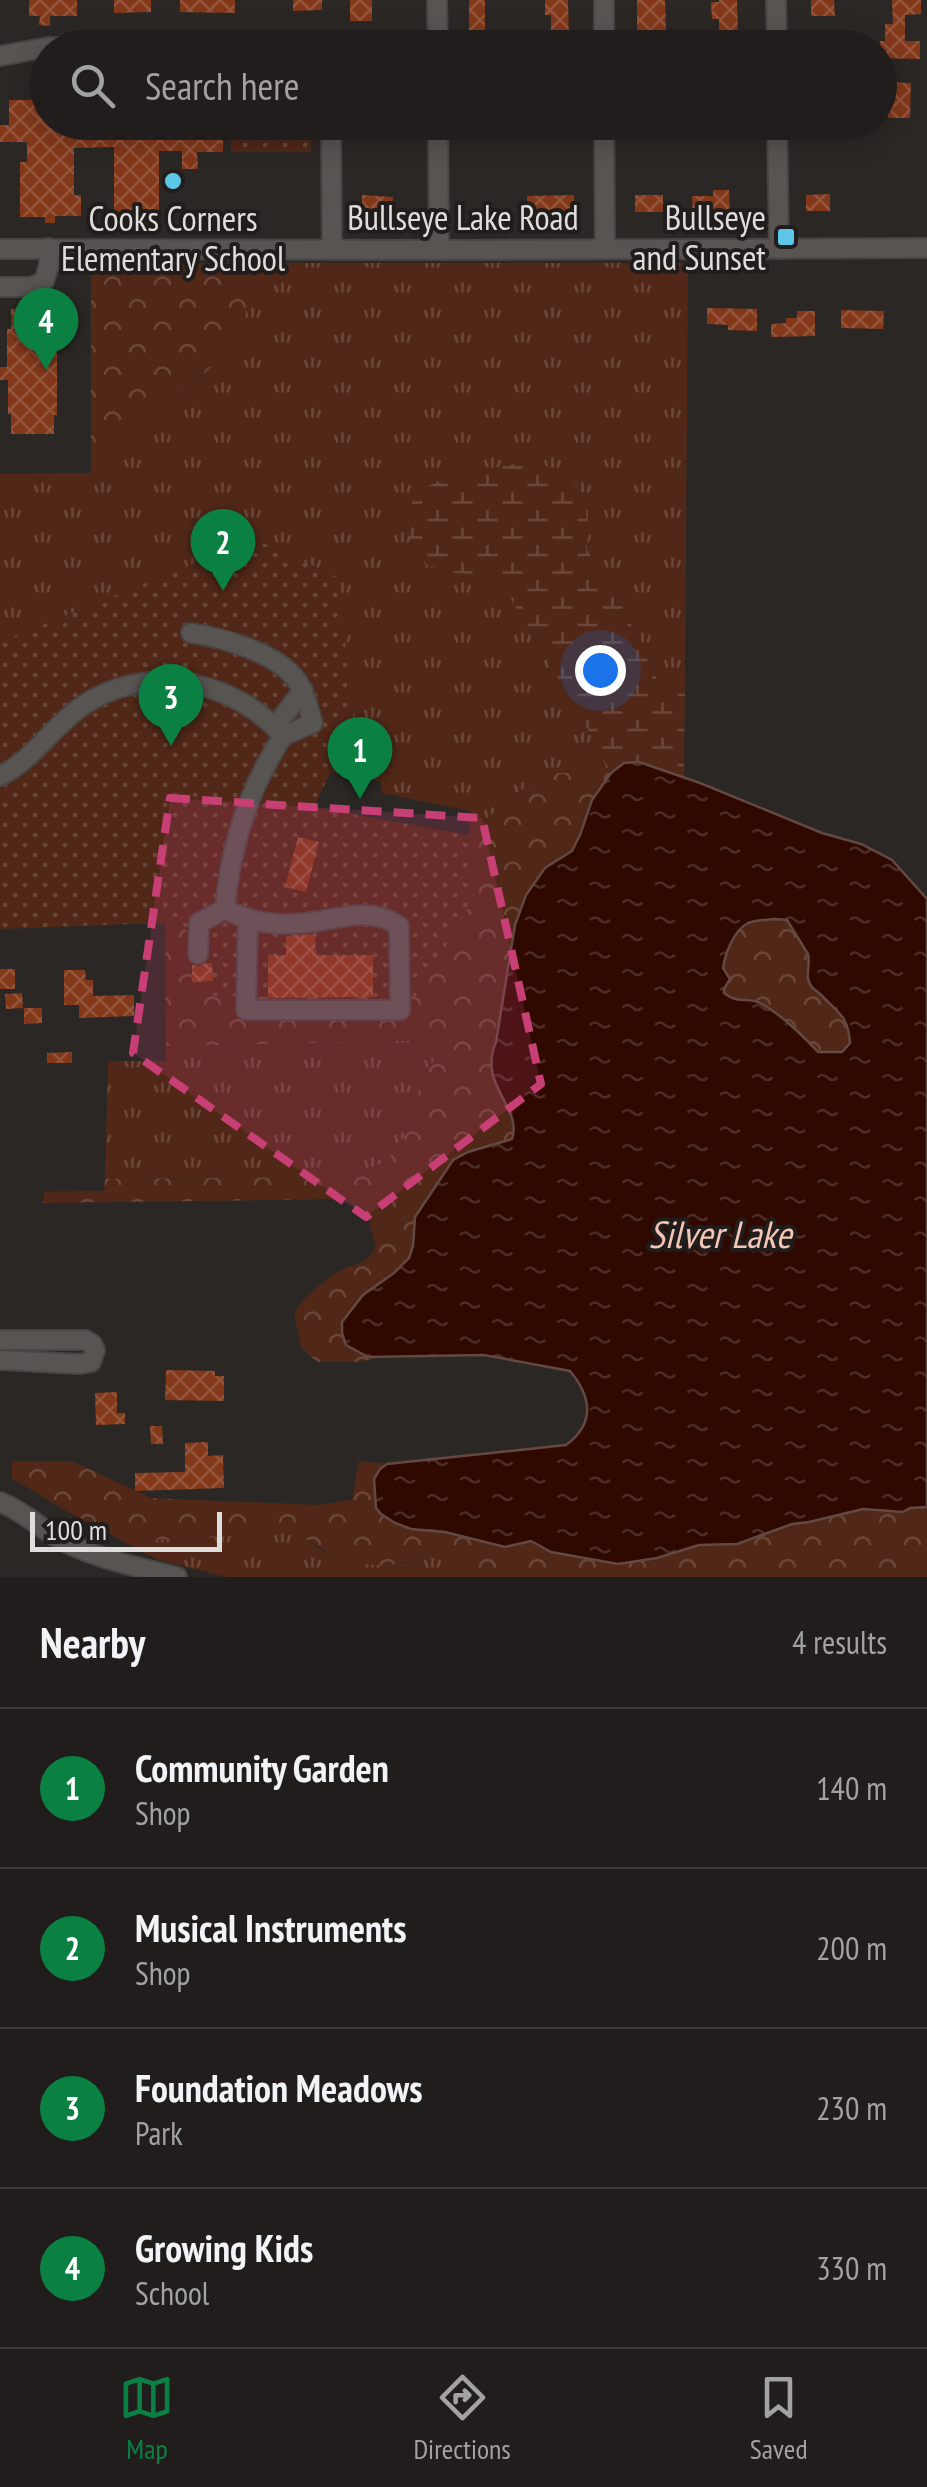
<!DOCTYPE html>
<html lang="en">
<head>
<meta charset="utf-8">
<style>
  body { margin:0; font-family:"PT Sans Narrow",sans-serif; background:#2d2a29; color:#f1f3f6 }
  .scale { position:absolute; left:30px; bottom:25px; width:192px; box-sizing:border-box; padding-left:10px; border:5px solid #dfdddc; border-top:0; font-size:28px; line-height:35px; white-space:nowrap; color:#dfdddc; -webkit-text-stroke:8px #211d1c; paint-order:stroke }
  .you { position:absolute; left:600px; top:670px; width:35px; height:35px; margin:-25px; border:8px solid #fff; border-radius:50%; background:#1a73e8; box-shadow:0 0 0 15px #1a73e833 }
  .badge { display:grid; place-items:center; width:65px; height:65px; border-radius:50%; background:#0b8043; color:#fff; font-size:32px; font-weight:700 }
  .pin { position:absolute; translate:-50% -82px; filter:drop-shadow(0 2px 5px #0008) }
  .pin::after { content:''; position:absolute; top:52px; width:35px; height:30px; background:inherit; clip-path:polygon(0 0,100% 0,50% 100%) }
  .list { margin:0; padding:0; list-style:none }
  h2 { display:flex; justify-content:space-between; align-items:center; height:130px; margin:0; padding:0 40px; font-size:42px }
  h2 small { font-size:32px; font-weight:400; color:#a2a2a3 }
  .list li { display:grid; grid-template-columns:65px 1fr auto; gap:30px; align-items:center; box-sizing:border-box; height:160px; padding:0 40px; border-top:2px solid #3d3b3b }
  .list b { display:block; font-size:38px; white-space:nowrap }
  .list p { margin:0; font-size:32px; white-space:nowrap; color:#a2a2a3 }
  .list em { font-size:32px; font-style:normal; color:#a2a2a3 }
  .icon { flex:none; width:55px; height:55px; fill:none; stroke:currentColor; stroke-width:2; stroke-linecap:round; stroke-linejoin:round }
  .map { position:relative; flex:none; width:927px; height:1577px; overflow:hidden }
  .search { position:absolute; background:#201d1c; box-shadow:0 5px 25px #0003; left:30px; right:30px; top:30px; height:110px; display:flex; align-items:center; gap:25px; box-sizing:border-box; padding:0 35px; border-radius:55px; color:#a2a2a3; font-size:38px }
  .sheet { height:770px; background:#201d1c }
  nav { display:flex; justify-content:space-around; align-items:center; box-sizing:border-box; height:140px; border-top:2px solid #3d3b3b; background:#201d1c; font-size:28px; color:#a2a2a3 }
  nav a { display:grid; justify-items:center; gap:5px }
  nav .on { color:#0b8043 }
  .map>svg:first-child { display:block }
  .grass { fill:url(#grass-tufts) }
  .forest { fill:url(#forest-crowns) }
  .wetland { fill:url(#wetland-marsh) }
  .park { fill:url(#park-dots) }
  .water { fill:url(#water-ripples); stroke:#644842; stroke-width:2.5; fill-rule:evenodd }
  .building { fill:url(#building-cross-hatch) }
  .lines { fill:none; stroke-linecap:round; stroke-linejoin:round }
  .minor-casing { stroke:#484544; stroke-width:22 }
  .minor { stroke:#585452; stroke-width:18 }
  .marked { fill:#c83f75; fill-opacity:0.2; stroke:#c83f75; stroke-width:8; stroke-dasharray:20 12; stroke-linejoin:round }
  .poi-dot { fill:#5dc7e8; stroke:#211d1c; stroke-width:4 }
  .labels { text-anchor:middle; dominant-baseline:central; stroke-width:8; stroke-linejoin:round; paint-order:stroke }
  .street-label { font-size:35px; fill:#dfdddc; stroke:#211d1c }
  .poi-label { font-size:35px; fill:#dfdddc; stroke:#211d1c; text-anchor:end }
  .water-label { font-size:38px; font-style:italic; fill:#f2c5b4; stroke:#211d1c }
</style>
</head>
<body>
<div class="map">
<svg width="927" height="1577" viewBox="0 0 927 1577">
  <defs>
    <pattern id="grass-tufts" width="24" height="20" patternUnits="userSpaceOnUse" patternTransform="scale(2.5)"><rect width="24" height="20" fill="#512818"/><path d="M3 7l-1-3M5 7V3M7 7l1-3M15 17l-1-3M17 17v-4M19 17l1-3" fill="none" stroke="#6a4739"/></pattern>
    <pattern id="forest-crowns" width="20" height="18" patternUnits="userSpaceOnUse" patternTransform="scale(2.5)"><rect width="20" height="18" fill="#512818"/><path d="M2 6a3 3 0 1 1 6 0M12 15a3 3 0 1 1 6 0" fill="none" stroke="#6a4739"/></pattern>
    <pattern id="wetland-marsh" width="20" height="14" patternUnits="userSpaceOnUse" patternTransform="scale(2.5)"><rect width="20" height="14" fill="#512818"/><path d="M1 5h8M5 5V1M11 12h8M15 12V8" fill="none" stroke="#6a4739"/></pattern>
    <pattern id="park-dots" width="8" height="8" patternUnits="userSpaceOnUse" patternTransform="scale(2.5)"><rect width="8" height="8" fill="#512818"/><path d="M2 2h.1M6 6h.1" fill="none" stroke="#6a4739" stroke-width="1.8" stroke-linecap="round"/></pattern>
    <pattern id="water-ripples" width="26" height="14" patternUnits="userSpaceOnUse" patternTransform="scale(2.5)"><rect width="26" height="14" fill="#2f0800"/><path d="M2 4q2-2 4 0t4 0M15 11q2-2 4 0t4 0" fill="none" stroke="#4d2c25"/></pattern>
    <pattern id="building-cross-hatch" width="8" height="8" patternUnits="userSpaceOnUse" patternTransform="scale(2.5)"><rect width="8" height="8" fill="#83381a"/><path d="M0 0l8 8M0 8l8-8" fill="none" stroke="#94543b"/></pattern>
  </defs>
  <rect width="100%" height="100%" fill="#2b2725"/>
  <!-- grass -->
  <g class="grass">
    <polygon points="225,263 688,263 685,691 657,679 620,601 587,550 588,507 578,488 533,460 490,470 456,573 486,575 505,589 595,741 611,773 554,773 519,791 469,835 470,811 382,793 381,782 330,772 355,720 256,539 0,642 0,474 91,473 154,410 197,382 222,356 235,267"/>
    <path d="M 422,1040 L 439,1045 L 442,1053 C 408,1079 420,1136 383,1162 C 373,1169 357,1172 346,1177 L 105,1179 L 108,1061 L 166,1061 L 166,1046 Z"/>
    <path d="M 102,1530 C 161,1549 224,1530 285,1533 C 304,1534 310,1544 325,1552 C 336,1558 372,1564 385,1565 C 424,1566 451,1538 484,1577 L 227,1577 L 156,1559 Z"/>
  </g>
  <!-- forest -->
  <g class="forest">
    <polygon points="225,263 235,267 242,277 246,307 245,320 222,356 196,382 154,410 91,473 91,265"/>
    <path d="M 554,773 L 611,773 L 592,801 L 580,835 L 572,851 L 545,868 L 491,1053 L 496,1087 L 516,1124 L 513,1139 L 468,1152 L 415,1217 L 413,1246 L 409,1258 L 394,1273 L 363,1295 L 368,1357 L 376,1358 L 358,1362 L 317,1362 L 301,1347 L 294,1312 C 307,1296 319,1284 336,1273 C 354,1262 364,1268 376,1247 L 367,1214 L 344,1199 L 43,1203 L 44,1192 L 104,1191 L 105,1179 L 346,1177 C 357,1172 373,1169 383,1162 C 420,1136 408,1079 442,1053 L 439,1046 L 422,1040 L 166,1046 L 165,922 L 474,900 L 469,835 L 519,791 Z"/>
    <path d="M 775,919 L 787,920 C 789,923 807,951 808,954 C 811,965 804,976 811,986 C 814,990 820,993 823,997 C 841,1015 848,1017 850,1043 L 842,1052 L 819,1052 C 796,1029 768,1000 734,1001 L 724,993 C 722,971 726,931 751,922 C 758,920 768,920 775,919 Z"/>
    <path d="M 12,1461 L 72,1461 L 151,1498 L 317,1505 L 352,1500 L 359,1461 L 387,1464 L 380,1469 L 374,1495 L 411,1529 L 445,1532 L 516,1546 L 531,1541 L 551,1552 L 618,1564 L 657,1558 L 699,1545 L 737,1544 L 792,1524 L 809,1522 L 863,1509 L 903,1512 L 910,1508 L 927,1507 L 927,1577 L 484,1577 C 454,1542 424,1563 385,1565 C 376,1566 365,1564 355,1563 C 329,1560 313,1536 286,1533 C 274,1532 261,1535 248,1535 C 209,1537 166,1543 127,1537 C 94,1533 44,1495 12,1479 Z"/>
  </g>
  <!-- wetland -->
  <path class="wetland" d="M 533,460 L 558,471 L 578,488 L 588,507 L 587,550 L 620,601 L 657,679 L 685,691 L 684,778 C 656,768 638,753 611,773 L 595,741 L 505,589 L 486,575 L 456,573 L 427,565 L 411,542 L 405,518 L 417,492 L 442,479 Z"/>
  <!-- park -->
  <g class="park">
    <rect x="231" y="123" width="80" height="29"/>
    <polygon points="255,539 337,577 355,721 314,807 469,835 474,899 415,997 214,996 182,922 0,929 0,642"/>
  </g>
  <!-- water -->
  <path class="water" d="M 639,762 L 700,783 L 822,833 L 861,844 L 892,860 L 927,899 L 927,1507 L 910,1508 L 903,1512 L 863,1509 L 809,1522 L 792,1524 L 737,1544 L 699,1545 L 657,1558 L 618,1564 L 551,1552 L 531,1541 L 505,1547 L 445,1532 L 411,1529 L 395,1523 L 381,1514 L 376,1508 L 374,1479 L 380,1469 L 387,1464 L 566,1445 C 596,1423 591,1396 570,1371 L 484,1355 L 368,1357 L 346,1345 L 342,1333 L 342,1322 L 363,1295 L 394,1273 L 409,1258 L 413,1246 L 415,1217 L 453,1160 L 468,1152 L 512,1139 C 523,1107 477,1085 496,1042 L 515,925 L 526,895 L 545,868 L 572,851 L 580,835 L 592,800 L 611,773 L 624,763 ZM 775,919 L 787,920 C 789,923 806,951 808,954 C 811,965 804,976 811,986 C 814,990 820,993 823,997 C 841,1015 848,1017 850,1043 L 842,1052 L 818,1052 C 802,1035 782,1015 762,1004 C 748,996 739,1005 724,993 L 724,989 L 730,979 L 723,968 C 725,954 734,930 748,923 C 755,920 767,920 775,919 Z"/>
  <!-- building -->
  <g class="building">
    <polygon points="29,0 77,0 77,16 50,16 50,26 39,25 40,16 29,16"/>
    <polygon points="114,0 151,0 151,12 114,13"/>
    <polygon points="180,0 235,0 235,13 180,12"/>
    <polygon points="293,0 322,0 322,10 293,11"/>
    <rect x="350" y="0" width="22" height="21"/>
    <rect x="469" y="0" width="16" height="38"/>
    <polygon points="545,0 568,0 569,43 551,43 551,15 545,15"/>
    <polygon points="637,0 665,0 666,31 637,32"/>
    <polygon points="719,0 737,0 738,32 719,33 719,19 712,19 711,2 719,2"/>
    <polygon points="811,0 834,0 835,16 811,16"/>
    <polygon points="892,0 921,0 921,14 905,15 905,41 920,41 920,59 880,58 880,41 885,41 885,24 893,24"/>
    <polygon points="37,79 48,79 48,122 223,122 223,152 197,152 198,169 182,169 182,151 159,151 159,219 114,219 114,147 74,148 74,195 81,195 81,216 55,216 55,223 45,223 45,217 20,217 20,162 27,162 27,142 0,142 0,125 9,125 9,100 37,100"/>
    <polygon points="888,82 911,83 910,118 888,118"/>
    <polygon points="713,190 729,190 730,213 693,214 692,196 713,196"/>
    <polygon points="830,194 830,211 806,211 806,195"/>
    <polygon points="362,195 393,197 392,214 362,212"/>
    <polygon points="574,195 575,213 527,214 527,196"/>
    <rect x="635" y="195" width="28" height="17"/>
    <polygon points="707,308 757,309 757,331 728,330 728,325 707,324"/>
    <polygon points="11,309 54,309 54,331 57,331 57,415 54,415 54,434 11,434 11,414 8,414 8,380 0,380 0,367 7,367 7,329 11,329"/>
    <polygon points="841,310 884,311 883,329 841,328"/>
    <polygon points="797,311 815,311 815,336 771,337 771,324 786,323 786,318 797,318"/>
    <polygon points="298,837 319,842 306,892 285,887"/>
    <polygon points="315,934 316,955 373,955 373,997 268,998 268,955 286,955 286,936"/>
    <polygon points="206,963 212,963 213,981 192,982 192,965 199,966"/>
    <rect x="0" y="969" width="15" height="20"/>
    <polygon points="64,970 85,970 86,980 93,980 93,996 134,995 134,1016 79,1018 79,1005 64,1005"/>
    <polygon points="22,993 23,1008 6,1009 5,994"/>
    <polygon points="24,1008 42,1008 42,1023 24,1024"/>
    <polygon points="72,1052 72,1063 47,1063 47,1053"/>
    <polygon points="166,1370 215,1371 215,1376 224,1376 224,1401 165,1400"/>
    <polygon points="117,1392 117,1413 125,1413 125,1424 96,1425 95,1393"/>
    <polygon points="150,1426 162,1426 163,1444 151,1444"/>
    <polygon points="208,1442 208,1456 223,1455 224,1488 135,1491 135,1473 185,1472 185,1443"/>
  </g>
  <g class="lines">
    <defs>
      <g id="minor">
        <polyline points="437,0 438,48"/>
        <polyline points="604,0 604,48"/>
        <polyline points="776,0 777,48"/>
        <polyline points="0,56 49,47 85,47"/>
        <polyline points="331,122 332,250"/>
        <polyline points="438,122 439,250"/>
        <polyline points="604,122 605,249"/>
        <polyline points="777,122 779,249"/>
        <polyline points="0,249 439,250 927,248"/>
        <polyline points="0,287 32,287 44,281 49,265 49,248"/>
        <path d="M 191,633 C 223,638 274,652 295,678 C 305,691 308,707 313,723 L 283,736"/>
        <polyline points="275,727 303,690"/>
        <path d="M 0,776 C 33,760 52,727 81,707 C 144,662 234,679 283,736 C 249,788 230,848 225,909 C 249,922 277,926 304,923 C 338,920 368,905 399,926 L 400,1010 L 246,1010 L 248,919"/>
        <polyline points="198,954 199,923 225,909"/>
        <polyline points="0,1340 85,1340 92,1344 95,1350 91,1362 80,1364 0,1360"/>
        <path d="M 0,1502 C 23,1511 40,1528 61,1540 C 97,1559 138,1567 177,1577"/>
      </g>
    </defs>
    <!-- minor casing -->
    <use href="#minor" class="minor-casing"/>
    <!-- minor -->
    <use href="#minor" class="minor"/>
  </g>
  <!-- marked area -->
  <path class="marked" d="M 170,798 L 482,818 L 541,1084 L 366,1217 L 133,1053 Z"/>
  <!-- markers -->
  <g class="poi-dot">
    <circle cx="173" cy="181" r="10"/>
    <rect x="776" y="227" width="20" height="20" rx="5"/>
  </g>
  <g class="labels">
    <!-- street labels -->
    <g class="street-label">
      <text x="463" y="217">Bullseye Lake Road</text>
    </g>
    <!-- poi labels -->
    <g class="poi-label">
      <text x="766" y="217">Bullseye<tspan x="766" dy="40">and Sunset</tspan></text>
      <text x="173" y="218" text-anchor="middle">Cooks Corners<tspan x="173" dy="40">Elementary School</tspan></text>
    </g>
    <!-- water labels -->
    <g class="water-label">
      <text x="720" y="1233">Silver Lake</text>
    </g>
  </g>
</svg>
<div class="scale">100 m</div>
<div class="you"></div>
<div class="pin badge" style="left:360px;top:799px">1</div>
<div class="pin badge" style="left:223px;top:591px">2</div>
<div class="pin badge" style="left:171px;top:746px">3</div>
<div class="pin badge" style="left:46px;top:370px">4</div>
<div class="search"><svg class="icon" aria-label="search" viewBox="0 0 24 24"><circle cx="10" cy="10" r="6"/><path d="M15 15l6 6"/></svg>Search here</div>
</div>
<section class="sheet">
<h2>Nearby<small>4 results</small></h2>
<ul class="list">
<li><span class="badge">1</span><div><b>Community Garden</b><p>Shop</p></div><em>140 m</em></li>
<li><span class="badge">2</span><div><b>Musical Instruments</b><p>Shop</p></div><em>200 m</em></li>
<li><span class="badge">3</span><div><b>Foundation Meadows</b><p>Park</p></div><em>230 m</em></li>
<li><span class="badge">4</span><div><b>Growing Kids</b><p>School</p></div><em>330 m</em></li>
</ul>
</section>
<nav>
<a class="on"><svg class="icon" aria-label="map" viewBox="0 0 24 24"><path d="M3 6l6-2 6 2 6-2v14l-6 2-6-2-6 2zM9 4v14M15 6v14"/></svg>Map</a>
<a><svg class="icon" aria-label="directions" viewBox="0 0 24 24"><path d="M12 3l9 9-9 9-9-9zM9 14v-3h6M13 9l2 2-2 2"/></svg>Directions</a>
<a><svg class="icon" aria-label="saved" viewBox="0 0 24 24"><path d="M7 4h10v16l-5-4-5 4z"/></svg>Saved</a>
</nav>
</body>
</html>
